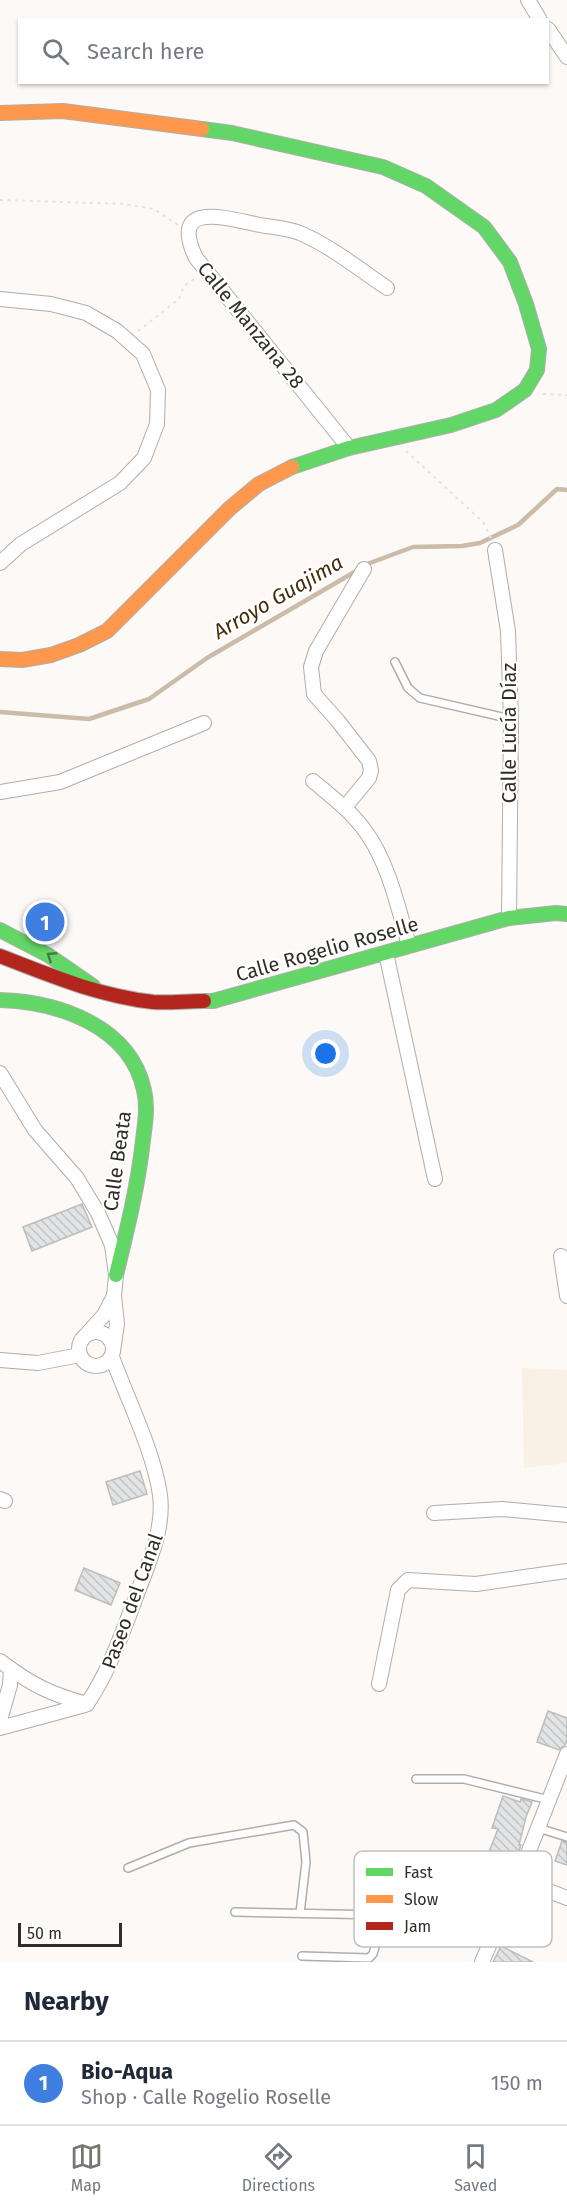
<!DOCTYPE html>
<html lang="en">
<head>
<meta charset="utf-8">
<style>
  body { margin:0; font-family:"Fira Sans",sans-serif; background:#f2f2f3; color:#1f2937 }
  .scale { position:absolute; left:18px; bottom:15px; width:104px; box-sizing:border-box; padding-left:6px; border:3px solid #322d28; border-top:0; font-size:16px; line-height:21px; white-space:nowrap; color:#322d28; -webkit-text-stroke:4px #fff; paint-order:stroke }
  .you { position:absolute; left:326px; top:1054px; width:21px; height:21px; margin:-15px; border:4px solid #fff; border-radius:50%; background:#1a73e8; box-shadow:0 0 0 9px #1a73e833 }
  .badge { display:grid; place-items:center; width:39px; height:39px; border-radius:50%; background:#797470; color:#fff; font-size:20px; font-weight:700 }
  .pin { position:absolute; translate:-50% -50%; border:3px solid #fff; box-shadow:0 2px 6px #0006 }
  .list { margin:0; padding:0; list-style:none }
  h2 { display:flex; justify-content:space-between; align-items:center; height:78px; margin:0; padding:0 24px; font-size:26px }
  h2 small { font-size:20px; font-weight:400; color:#747a83 }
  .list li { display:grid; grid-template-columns:39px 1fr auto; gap:18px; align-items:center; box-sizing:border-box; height:84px; padding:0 24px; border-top:2px solid #e0e1e3 }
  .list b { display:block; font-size:22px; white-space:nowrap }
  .list p { margin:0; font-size:20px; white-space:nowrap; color:#747a83 }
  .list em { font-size:20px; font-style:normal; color:#747a83 }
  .icon { flex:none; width:33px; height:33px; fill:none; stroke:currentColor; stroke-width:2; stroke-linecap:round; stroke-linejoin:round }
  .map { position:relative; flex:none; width:567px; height:1962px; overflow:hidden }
  .search { position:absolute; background:#fff; box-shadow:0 2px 4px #0004; left:18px; right:18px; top:18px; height:66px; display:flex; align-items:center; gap:15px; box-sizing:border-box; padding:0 21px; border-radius:0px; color:#747a83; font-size:22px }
  .sheet { height:162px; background:#fff }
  nav { display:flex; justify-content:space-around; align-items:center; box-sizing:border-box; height:84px; border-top:2px solid #e0e1e3; background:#fff; font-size:16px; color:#747a83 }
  nav a { display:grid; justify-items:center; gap:3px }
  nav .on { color:#797470 }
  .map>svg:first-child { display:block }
  .built { fill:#f9f0e6 }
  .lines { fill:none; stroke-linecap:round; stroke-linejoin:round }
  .stream { stroke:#cbbba8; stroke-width:4.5 }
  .building { fill:url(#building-back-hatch); stroke:#bcbebe; stroke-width:1.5 }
  .lane-casing { stroke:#b0adaa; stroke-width:10 }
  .street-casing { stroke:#b0adaa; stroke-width:16 }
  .fast-casing { stroke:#b0adaa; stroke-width:16 }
  .slow-casing { stroke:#b0adaa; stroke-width:16 }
  .jam-casing { stroke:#b0adaa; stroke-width:16 }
  .path { stroke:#e3e2e1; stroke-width:2; stroke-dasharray:3 4.5; stroke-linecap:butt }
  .lane { stroke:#fffefe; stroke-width:7 }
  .street { stroke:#fffefe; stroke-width:14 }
  .fast { stroke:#63d668; stroke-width:14 }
  .slow { stroke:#ff974d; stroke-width:14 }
  .jam { stroke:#b3261e; stroke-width:14 }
  .oneway { stroke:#487945 }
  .labels { text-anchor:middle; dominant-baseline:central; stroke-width:4.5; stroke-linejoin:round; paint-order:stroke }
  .street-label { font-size:20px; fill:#322d28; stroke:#fff }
  .water-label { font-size:21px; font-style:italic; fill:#452d09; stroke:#fff }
  .key { fill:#fff; stroke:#c2c0be; stroke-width:1.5 }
  .key-label { font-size:16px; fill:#322d28 }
</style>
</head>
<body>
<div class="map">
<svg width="567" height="1962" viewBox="0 0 567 1962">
  <defs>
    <pattern id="building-back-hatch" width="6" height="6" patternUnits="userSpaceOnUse" patternTransform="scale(1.5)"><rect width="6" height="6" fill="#e2e3e4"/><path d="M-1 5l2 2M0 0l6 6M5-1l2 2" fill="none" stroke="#c2c3c4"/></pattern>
  </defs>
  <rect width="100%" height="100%" fill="#fcf9f6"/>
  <!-- built -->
  <polygon class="built" points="522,1368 567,1370 567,1463 524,1468"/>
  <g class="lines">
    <!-- stream -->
    <polyline class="stream" points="0,712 89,719 149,699 207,658 370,563 413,547 462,546 480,543 518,525 557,489 567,490"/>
  </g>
  <!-- building -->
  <g class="building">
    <polygon points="40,906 61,918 50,938 29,926"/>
    <polygon points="82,1204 92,1227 32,1251 23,1227"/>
    <polygon points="140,1471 147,1494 113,1505 106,1482"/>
    <polygon points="84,1568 120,1583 111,1605 75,1590"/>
    <polygon points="548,1711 567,1718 567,1740 565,1745 559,1750 537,1742"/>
    <polygon points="503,1796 520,1802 521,1799 532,1802 526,1817 519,1845 521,1845 514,1864 488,1854 498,1829 492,1828"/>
    <polygon points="562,1841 567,1843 567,1865 555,1861"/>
    <polygon points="501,1946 533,1962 493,1962"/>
  </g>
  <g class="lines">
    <defs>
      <g id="lane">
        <polyline points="395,662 408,688 420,698 511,719"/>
        <polyline points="416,1779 464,1779 549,1800"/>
        <polyline points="538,1828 567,1837"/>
        <polyline points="128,1868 189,1843 294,1825 303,1832 306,1862 300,1913"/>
        <polyline points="235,1912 384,1915"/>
        <polyline points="302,1956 369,1958 373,1954 384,1915 443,1913 499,1923"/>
      </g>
      <g id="street">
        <polyline points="528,0 540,20"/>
        <polyline points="548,29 567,57"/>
        <polyline points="0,299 51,304 86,313 117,331 143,354 158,390 157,424 144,458 120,483 21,544 0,563"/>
        <path d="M 349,448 L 196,258 C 169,202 223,217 255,224 C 269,227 287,228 300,233 C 332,247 359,269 387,288"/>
        <polyline points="495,550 508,631 511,719 509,918"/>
        <path d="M 313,781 C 332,797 352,812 366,832 C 389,864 398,908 409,945"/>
        <polyline points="0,792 60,782 204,723"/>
        <polyline points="345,807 369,778 371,770 369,761 338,721 314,694 311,667 316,651 364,569"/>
        <polyline points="386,953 435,1179"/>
        <polyline points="0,1073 35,1130 77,1178 98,1213 112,1245 116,1275 114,1296 117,1324 113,1351"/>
        <polyline points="561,1256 567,1296"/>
        <circle cx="96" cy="1349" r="17"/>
        <polyline points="86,1335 104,1315 114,1296"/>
        <polyline points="0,1360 38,1363 80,1355"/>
        <polyline points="0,1499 5,1501"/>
        <polyline points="434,1513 502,1509 567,1515"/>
        <path d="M 0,1661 C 32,1685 50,1694 87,1704"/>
        <polyline points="379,1684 398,1590 408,1580 476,1584 567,1571"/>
        <path d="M 87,1704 C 108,1673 120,1639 133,1605 C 145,1570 165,1532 160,1495 C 154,1452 127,1398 112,1357"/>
        <polyline points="0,1720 10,1685 11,1669"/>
        <polyline points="0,1728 85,1705"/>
        <polyline points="518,1879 567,1898"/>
        <polyline points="482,1962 518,1879 567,1754"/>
      </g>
      <g id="fast">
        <polyline points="202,129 232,133 383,167 426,186 484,227 510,262 526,304 539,349 537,370 525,390 496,410 451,425 349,448 292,467"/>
        <polyline points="0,930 48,955 93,986"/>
        <path d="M 0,1000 C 59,1002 130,1026 144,1090 C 148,1107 145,1124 143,1140 C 138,1186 127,1230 116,1275"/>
        <polyline points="204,1001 213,1001 509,918 556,913 567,914"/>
      </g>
      <g id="slow">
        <polyline points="0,113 63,111 202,129"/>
        <polyline points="0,659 22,660 51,655 79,645 107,631 229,509 259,484 292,467"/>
      </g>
      <path id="jam" d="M 0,956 C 49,975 99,996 153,1002 C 169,1003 187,1001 204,1001"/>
    </defs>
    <!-- lane casing -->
    <use href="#lane" class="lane-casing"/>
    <!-- street casing -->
    <use href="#street" class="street-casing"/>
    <!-- fast casing -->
    <use href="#fast" class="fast-casing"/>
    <!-- slow casing -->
    <use href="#slow" class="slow-casing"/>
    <!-- jam casing -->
    <use href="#jam" class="jam-casing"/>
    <!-- path -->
    <g class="path">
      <polyline points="0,200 125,204 154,209 178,225"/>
      <polyline points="138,331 179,299 184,286 194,279"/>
      <polyline points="543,394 567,395"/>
      <polyline points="406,451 483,522 491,538"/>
    </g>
    <!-- lane -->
    <use href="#lane" class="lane"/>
    <!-- street -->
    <use href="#street" class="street"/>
    <!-- fast -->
    <use href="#fast" class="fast"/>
    <!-- slow -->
    <use href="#slow" class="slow"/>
    <!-- jam -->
    <use href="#jam" class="jam"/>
  </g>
  <!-- one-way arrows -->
  <defs><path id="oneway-chevron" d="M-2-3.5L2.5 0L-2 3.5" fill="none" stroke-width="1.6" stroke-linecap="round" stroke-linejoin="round" transform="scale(1.5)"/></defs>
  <use class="oneway" href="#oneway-chevron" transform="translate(51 956) rotate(-147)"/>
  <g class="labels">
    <!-- street labels -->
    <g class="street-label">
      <text transform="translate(251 325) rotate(51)">Calle Manzana 28</text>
      <text transform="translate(509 733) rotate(-90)">Calle Lucía Díaz</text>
      <text transform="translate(327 949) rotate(-16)">Calle Rogelio Roselle</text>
      <text transform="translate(117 1161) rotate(-82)">Calle Beata</text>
      <text transform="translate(132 1601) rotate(-70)">Paseo del Canal</text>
    </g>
    <!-- water labels -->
    <g class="water-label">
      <text transform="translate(278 597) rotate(-30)">Arroyo Guajima</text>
    </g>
  </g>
  <!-- legend -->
  <rect x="354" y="1851" width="198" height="96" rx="9" class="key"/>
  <rect x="366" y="1868" width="27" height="8" fill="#63d668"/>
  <rect x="366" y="1895" width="27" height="8" fill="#ff974d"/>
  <rect x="366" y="1922" width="27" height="8" fill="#b3261e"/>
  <g class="key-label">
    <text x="404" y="1878">Fast</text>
    <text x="404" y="1905">Slow</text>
    <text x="404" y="1932">Jam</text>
  </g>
</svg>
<div class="scale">50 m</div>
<div class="you"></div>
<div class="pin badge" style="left:45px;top:922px;background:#3f7fe0">1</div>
<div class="search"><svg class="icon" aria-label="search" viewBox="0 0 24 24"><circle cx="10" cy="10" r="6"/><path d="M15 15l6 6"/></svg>Search here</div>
</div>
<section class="sheet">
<h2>Nearby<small></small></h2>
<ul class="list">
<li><span class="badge" style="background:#3f7fe0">1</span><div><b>Bio-Aqua</b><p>Shop · Calle Rogelio Roselle</p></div><em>150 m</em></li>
</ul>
</section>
<nav>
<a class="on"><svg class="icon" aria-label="map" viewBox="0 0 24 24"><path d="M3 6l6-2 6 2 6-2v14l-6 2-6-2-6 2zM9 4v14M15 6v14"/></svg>Map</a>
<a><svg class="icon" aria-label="directions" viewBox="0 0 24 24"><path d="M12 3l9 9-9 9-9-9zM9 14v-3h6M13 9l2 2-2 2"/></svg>Directions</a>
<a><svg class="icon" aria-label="saved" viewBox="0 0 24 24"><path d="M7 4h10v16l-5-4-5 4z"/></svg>Saved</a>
</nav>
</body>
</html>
